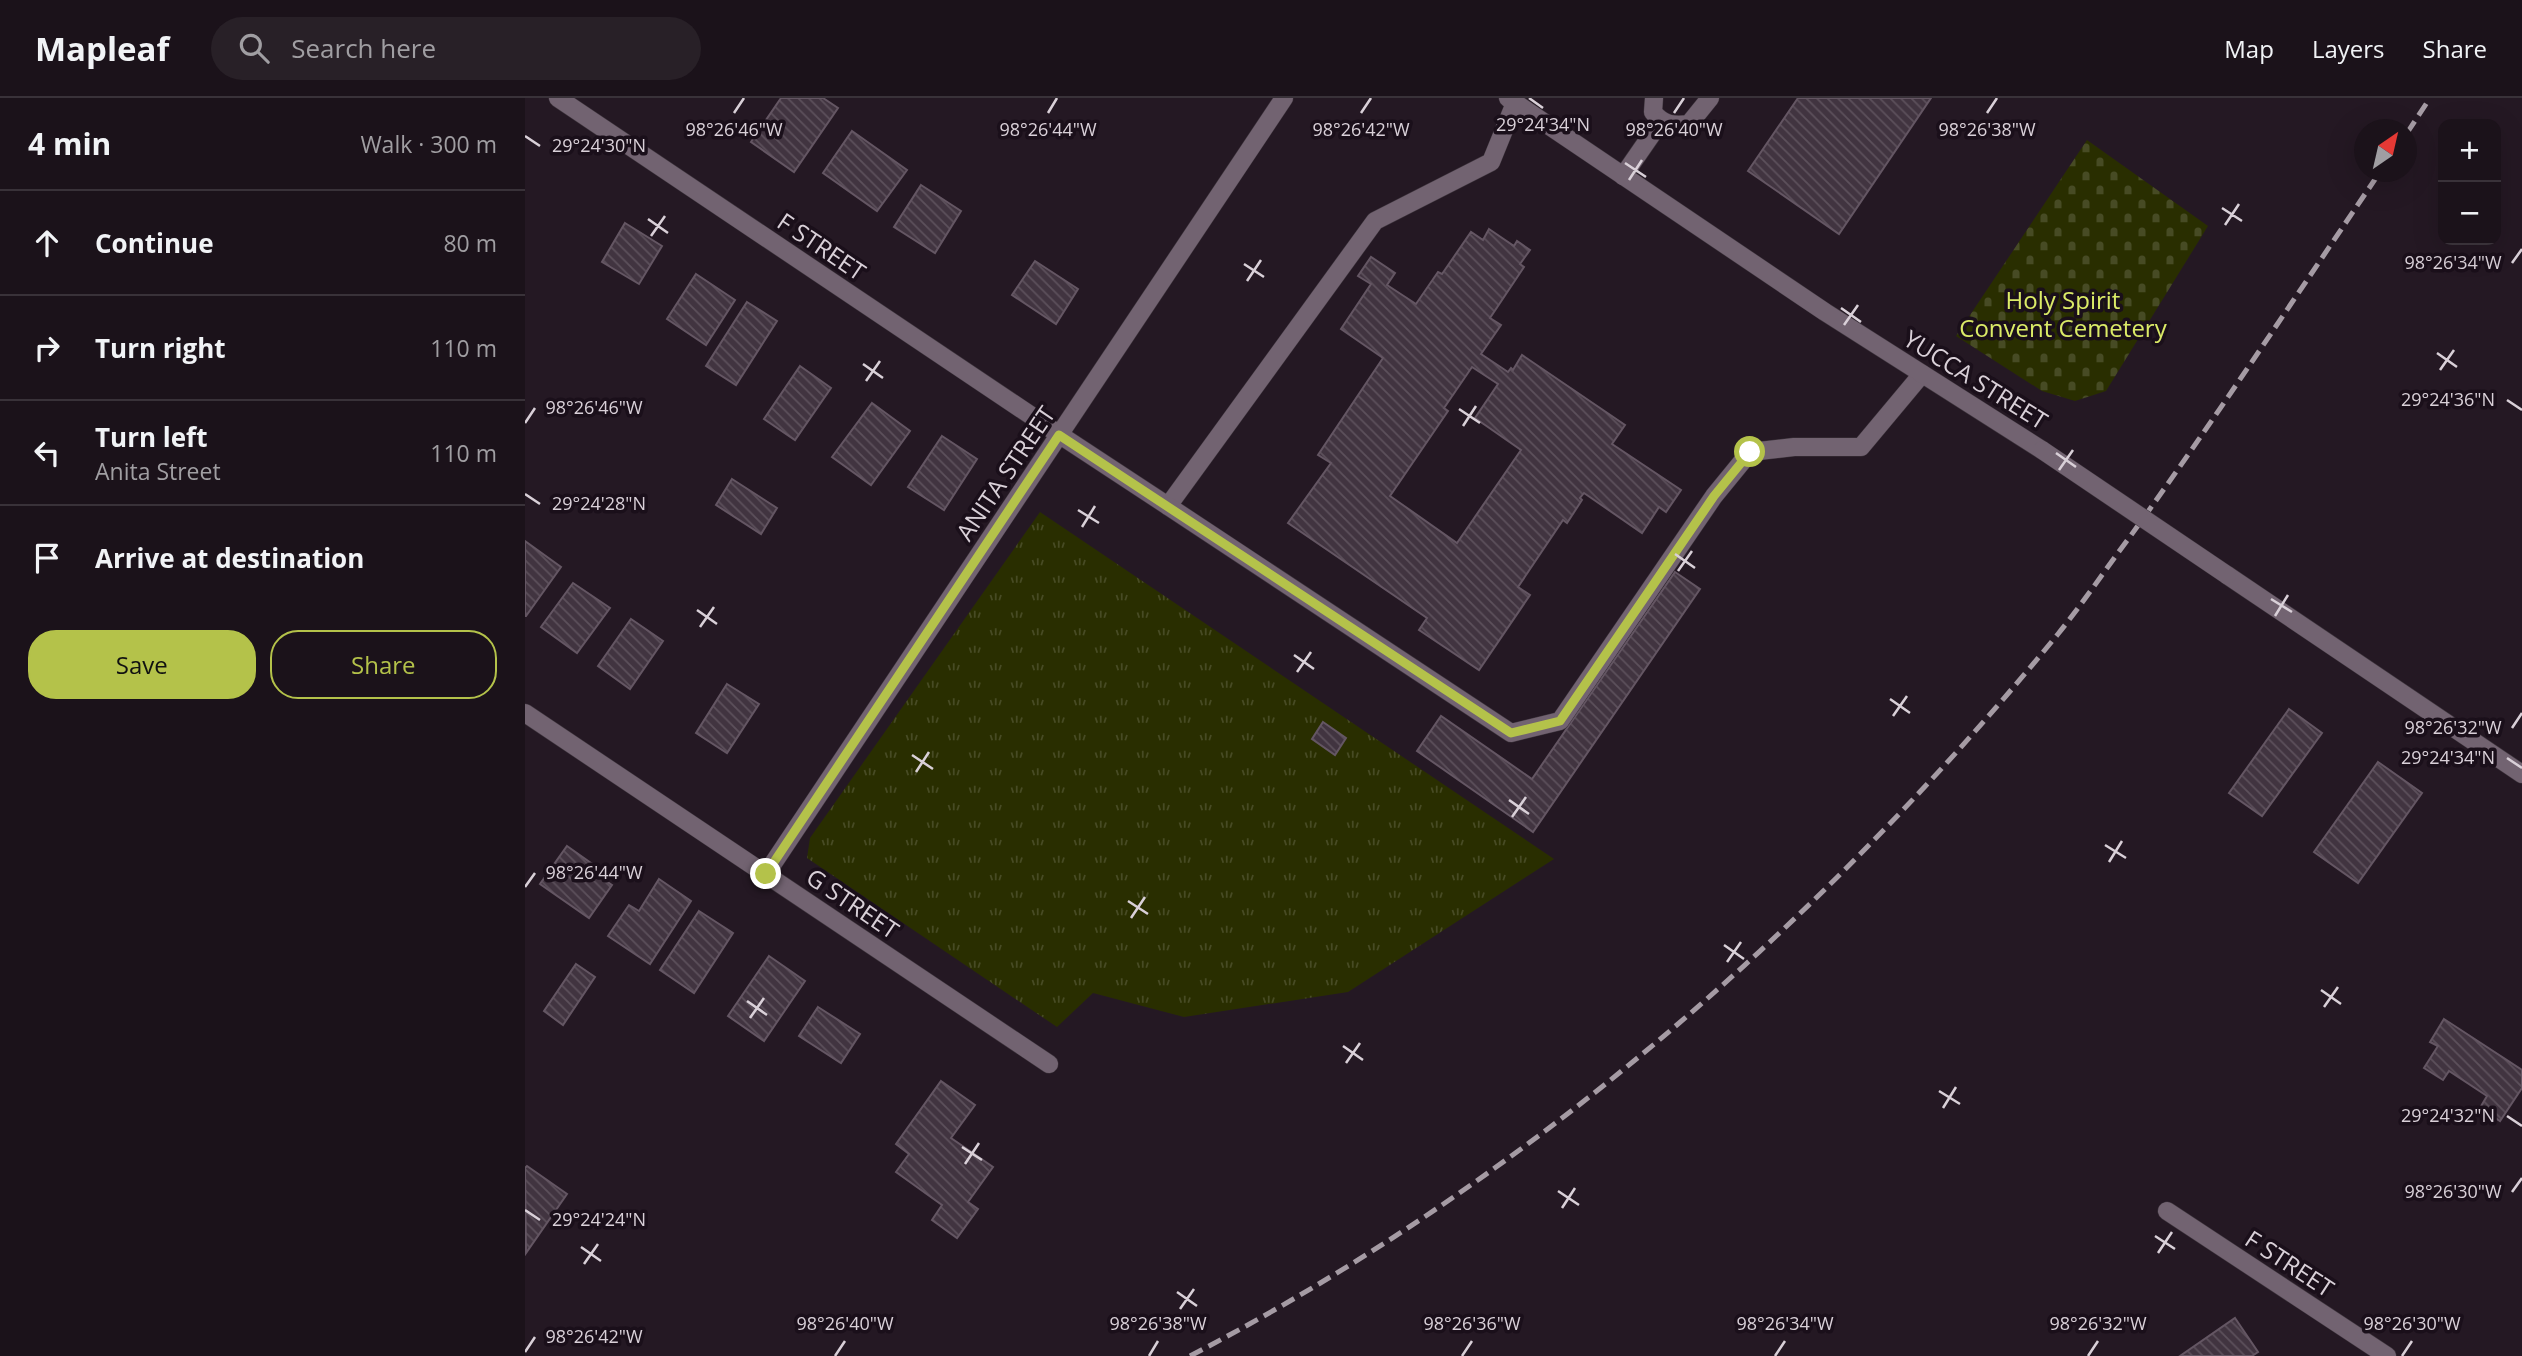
<!DOCTYPE html>
<html lang="en">
<head>
<meta charset="utf-8">
<style>
  body { margin:0; font-family:"Open Sans",sans-serif; background:#282027; color:#f1f3f6 }
  .controls { position:absolute; right:21px; top:21px; display:grid; overflow:hidden; border-radius:14px; box-shadow:0 7px 28px #0002 }
  .controls button { width:63px; height:63px; display:grid; place-items:center; padding:0; border:0; border-bottom:2px solid #393239; background:#1b121a; color:#f1f3f6; font:35px sans-serif }
  .compass { position:absolute; left:1829px; top:21px; width:63px; height:63px; border-radius:50%; background:#1b121a; box-shadow:0 7px 28px #0002; rotate:34deg }
  .stop { position:absolute; width:21px; height:21px; margin:-16px; border:5px solid #b4c24a; border-radius:50%; background:#fff }
  .stop.end { background:#b4c24a; border-color:#fff; box-shadow:0 2px 7px #0008 }
  .list { margin:0; padding:0; list-style:none }
  h2 { display:flex; justify-content:space-between; align-items:center; height:91px; margin:0; padding:0 28px; font-size:30px }
  h2 small { font-size:23px; font-weight:400; color:#a09ea2 }
  .list li { display:grid; grid-template-columns:46px 1fr auto; gap:21px; align-items:center; box-sizing:border-box; height:105px; padding:0 28px; border-top:2px solid #393239 }
  .list b { display:block; font-size:26px; white-space:nowrap }
  .list p { margin:0; font-size:23px; white-space:nowrap; color:#a09ea2 }
  .list em { font-size:23px; font-style:normal; color:#a09ea2 }
  .actions { display:flex; gap:14px; padding:21px 28px }
  .actions a { flex:1; padding:16px 0; border:2px solid #b4c24a; border-radius:28px; text-align:center; font-size:24px; color:#b4c24a }
  .actions .main { background:#b4c24a; color:#111 }
  .icon { flex:none; width:38px; height:38px; fill:none; stroke:currentColor; stroke-width:2; stroke-linecap:round; stroke-linejoin:round }
  .map { position:relative; flex:none; width:1997px; height:1258px; overflow:hidden }
  header { display:flex; align-items:center; gap:42px; box-sizing:border-box; height:98px; padding:0 35px; background:#1b121a; border-bottom:2px solid #393239 }
  header strong { font-size:33px }
  nav { display:flex; gap:38px; margin-inline-start:auto; font-size:24px }
  .search { width:490px; height:63px; background:#282027; display:flex; align-items:center; gap:18px; box-sizing:border-box; padding:0 24px; border-radius:38px; color:#a09ea2; font-size:26px }
  main { display:flex }
  aside { flex:1; background:#1b121a }
  .map>svg:first-child { display:block }
  .grass { fill:url(#grass-tufts) }
  .cemetery { fill:url(#cemetery-stones) }
  .building { fill:url(#building-back-hatch); stroke:#645663; stroke-width:2; fill-rule:evenodd }
  .lines { fill:none; stroke-linecap:round; stroke-linejoin:round }
  .lane-casing { stroke:#3e353d; stroke-width:19 }
  .street-casing { stroke:#3e353d; stroke-width:19 }
  .lane { stroke:#726371; stroke-width:18 }
  .street { stroke:#726371; stroke-width:18 }
  .rail { stroke:#a59ba4; stroke-width:5; stroke-dasharray:14 7; stroke-linecap:butt }
  .street-bridge-casing { stroke:#3e353d; stroke-width:19; stroke-linecap:butt }
  .street-bridge { stroke:#726371; stroke-width:18 }
  .route { stroke:#b4c24a; stroke-width:9 }
  .ticks { fill:none; stroke:#d9d0d8; stroke-width:2.5 }
  .labels { text-anchor:middle; dominant-baseline:central; stroke-width:7; stroke-linejoin:round; paint-order:stroke }
  .street-label { font-size:24px; fill:#d9d0d8; stroke:#1a0f1a }
  .park-label { font-size:24px; fill:#dbeb67; stroke:#1a0f1a }
  .ticks-label { font-size:18px; text-anchor:middle; fill:#d9d0d8; stroke:#1a0f1a; stroke-width:7; stroke-linejoin:round; paint-order:stroke }
</style>
</head>
<body>
<header>
<strong>Mapleaf</strong>
<div class="search"><svg class="icon" aria-label="search" viewBox="0 0 24 24"><circle cx="10" cy="10" r="6"/><path d="M15 15l6 6"/></svg>Search here</div>
<nav><a>Map</a><a>Layers</a><a>Share</a></nav>
</header>
<main>
<aside>
<h2>4 min<small>Walk · 300 m</small></h2>
<ul class="list">
<li><svg class="icon" aria-label="ahead" viewBox="0 0 24 24"><path d="M12 20V5M6 11l6-6 6 6"/></svg><div><b>Continue</b></div><em>80 m</em></li>
<li><svg class="icon" aria-label="right" viewBox="0 0 24 24"><path d="M7 20v-9h11M14 6l5 5-5 5"/></svg><div><b>Turn right</b></div><em>110 m</em></li>
<li><svg class="icon" aria-label="left" viewBox="0 0 24 24"><path d="M17 20v-9H6M10 6l-5 5 5 5"/></svg><div><b>Turn left</b><p>Anita Street</p></div><em>110 m</em></li>
<li><svg class="icon" aria-label="arrive" viewBox="0 0 24 24"><path d="M6 21V4h12l-3 4 3 4H6"/></svg><div><b>Arrive at destination</b></div></li>
</ul>
<div class="actions"><a class="main">Save</a><a>Share</a></div>
</aside>
<div class="map">
<svg width="1997" height="1258" viewBox="0 0 1997 1258">
  <defs>
    <pattern id="grass-tufts" width="24" height="20" patternUnits="userSpaceOnUse" patternTransform="scale(1.75)"><rect width="24" height="20" fill="#292e00"/><path d="M3 7l-1-3M5 7V3M7 7l1-3M15 17l-1-3M17 17v-4M19 17l1-3" fill="none" stroke="#474b24"/></pattern>
    <pattern id="cemetery-stones" width="16" height="16" patternUnits="userSpaceOnUse" patternTransform="scale(1.75)"><rect width="16" height="16" fill="#292e00"/><path d="M2 7V4a2 2 0 0 1 4 0v3zM10 15v-3a2 2 0 0 1 4 0v3z" fill="#474b24"/></pattern>
    <pattern id="building-back-hatch" width="6" height="6" patternUnits="userSpaceOnUse" patternTransform="scale(1.75)"><rect width="6" height="6" fill="#413440"/><path d="M-1 5l2 2M0 0l6 6M5-1l2 2" fill="none" stroke="#5c505b"/></pattern>
  </defs>
  <rect width="100%" height="100%" fill="#241823"/>
  <!-- grass -->
  <polygon class="grass" points="515,414 1029,761 823,894 659,919 568,895 532,929 282,760 285,740"/>
  <!-- cemetery -->
  <polygon class="cemetery" points="1562,42 1683,128 1581,293 1550,303 1517,293 1431,238"/>
  <!-- building -->
  <g class="building">
    <polygon points="256,0 298,0 313,10 269,74 226,44"/>
    <polygon points="1273,0 1406,0 1314,136 1223,73"/>
    <polygon points="327,33 382,72 352,113 298,75"/>
    <polygon points="396,87 436,113 410,155 369,129"/>
    <polygon points="100,125 137,148 114,186 77,164"/>
    <path d="M 964,131 L 989,148 L 992,143 L 1005,152 L 995,166 L 999,169 L 965,220 L 976,227 L 956,256 L 983,274 L 986,270 L 988,272 L 997,257 L 1100,327 L 1087,346 L 1156,392 L 1141,414 L 1134,409 L 1117,435 L 1059,395 L 1055,400 L 1057,402 L 1042,425 L 1038,422 L 993,489 L 1005,497 L 954,572 L 894,532 L 902,520 L 763,425 L 806,365 L 793,357 L 858,260 L 816,231 L 846,186 L 833,178 L 846,159 L 870,175 L 862,187 L 891,206 L 913,174 L 917,176 L 946,134 L 958,142 ZM 947,269 L 973,286 L 950,320 L 996,352 L 932,445 L 865,398 L 923,313 L 919,310 Z"/>
    <polygon points="510,163 553,191 531,226 487,197"/>
    <polygon points="171,176 210,202 181,247 142,221"/>
    <polygon points="222,204 252,223 211,287 181,268"/>
    <polygon points="275,268 306,290 270,342 239,321"/>
    <polygon points="347,305 385,333 346,387 307,359"/>
    <polygon points="417,338 452,361 419,412 383,389"/>
    <polygon points="207,381 252,410 236,436 191,407"/>
    <polygon points="0,443 36,469 1,518 0,518"/>
    <polygon points="1150,474 1175,491 1008,734 892,653 916,618 1007,681"/>
    <polygon points="48,485 85,510 52,555 16,529"/>
    <polygon points="106,521 138,543 105,591 73,568"/>
    <polygon points="202,586 234,606 202,655 171,635"/>
    <polygon points="1764,611 1797,635 1737,718 1704,695"/>
    <polygon points="798,624 821,640 810,657 787,641"/>
    <polygon points="1853,664 1897,695 1833,785 1789,754"/>
    <polygon points="42,748 73,770 69,775 87,787 64,820 15,786"/>
    <polygon points="134,781 166,803 125,866 83,838 104,807 114,813"/>
    <polygon points="174,813 208,835 169,895 135,872"/>
    <polygon points="244,858 280,883 239,943 203,918"/>
    <polygon points="51,866 70,879 38,927 19,913"/>
    <polygon points="293,909 335,936 316,965 274,938"/>
    <polygon points="1919,921 1997,972 1997,990 1975,1023 1955,1010 1962,998 1924,973 1918,982 1899,970 1913,948 1905,944"/>
    <polygon points="416,983 450,1007 426,1040 468,1069 443,1104 453,1111 432,1140 407,1122 417,1107 371,1074 384,1056 371,1046"/>
    <polygon points="2,1068 42,1096 1,1155 0,1070"/>
    <polygon points="1710,1220 1733,1254 1727,1258 1655,1258"/>
  </g>
  <g class="lines">
    <defs>
      <g id="lane">
        <path d="M 1129,0 L 1128,14 C 1138,27 1149,28 1164,26 L 1185,0"/>
        <polyline points="1098,78 1136,23"/>
        <polyline points="535,337 643,408 850,123 966,64 990,5"/>
        <polyline points="643,408 986,635 1035,623 1189,398 1225,354 1269,349 1336,349 1397,276"/>
      </g>
      <g id="street">
        <polyline points="33,0 535,337"/>
        <polyline points="983,0 1300,214 1517,352"/>
        <polyline points="1702,477 1997,676"/>
        <polyline points="0,615 524,966"/>
        <polyline points="241,776 759,0"/>
        <polyline points="1642,1113 1862,1258"/>
      </g>
    </defs>
    <!-- lane casing -->
    <use href="#lane" class="lane-casing"/>
    <!-- street casing -->
    <use href="#street" class="street-casing"/>
    <!-- lane -->
    <use href="#lane" class="lane"/>
    <!-- street -->
    <use href="#street" class="street"/>
    <!-- rail -->
    <g class="rail">
      <polyline points="1882,35 1905,0"/>
      <path d="M 665,1258 C 1000,1084 1294,828 1533,536 C 1558,505 1580,472 1604,440 C 1691,320 1772,196 1855,74"/>
    </g>
    <defs>
      <polyline id="street-bridge" points="1517,352 1702,477"/>
    </defs>
    <!-- street-bridge casing -->
    <use href="#street-bridge" class="street-bridge-casing"/>
    <!-- street-bridge -->
    <use href="#street-bridge" class="street-bridge"/>
  </g>
  <g class="lines">
    <!-- route -->
    <polyline class="route" points="241,776 534,337 986,635 1035,623 1189,398 1225,354"/>
  </g>
  <!-- ticks -->
  <path class="ticks" d="M 1004,0 L 1018,10M 209,15 L 219,0M 523,15 L 532,0M 836,15 L 846,0M 1149,15 L 1159,0M 1462,15 L 1472,0M 0,38 L 15,48M 1100,65 L 1121,79M 1104,82 L 1117,62M 1697,110 L 1717,123M 123,121 L 143,135M 1700,127 L 1714,106M 126,138 L 140,118M 1987,165 L 1997,151M 719,166 L 739,179M 722,183 L 736,162M 1316,210 L 1336,224M 1319,227 L 1333,207M 1912,255 L 1932,269M 338,266 L 358,280M 1915,272 L 1929,252M 341,283 L 355,263M 1982,302 L 1997,312M 934,311 L 955,325M 0,325 L 10,310M 938,328 L 951,308M 1531,355 L 1551,369M 1534,372 L 1548,352M 0,396 L 15,406M 553,412 L 574,425M 557,429 L 570,408M 1150,456 L 1170,470M 1153,473 L 1167,453M 1746,501 L 1767,514M 172,512 L 192,526M 1750,518 L 1763,497M 175,529 L 189,509M 769,557 L 789,571M 772,574 L 786,554M 1365,601 L 1385,615M 1368,618 L 1382,598M 1987,630 L 1997,615M 387,657 L 408,671M 1982,660 L 1997,670M 391,674 L 404,654M 984,702 L 1004,716M 987,719 L 1001,699M 1580,747 L 1601,760M 1584,764 L 1597,743M 0,789 L 10,775M 603,803 L 623,816M 606,820 L 620,799M 1199,847 L 1219,861M 1202,864 L 1216,844M 1796,892 L 1816,906M 222,903 L 242,917M 1799,909 L 1813,889M 225,920 L 239,900M 818,948 L 838,962M 821,965 L 835,945M 1414,993 L 1435,1006M 1418,1010 L 1431,989M 1982,1018 L 1997,1028M 437,1049 L 457,1062M 440,1066 L 454,1045M 1033,1093 L 1054,1107M 1987,1094 L 1997,1080M 1037,1110 L 1050,1090M 0,1112 L 15,1122M 1630,1138 L 1650,1151M 56,1149 L 76,1163M 1633,1155 L 1647,1134M 59,1166 L 73,1146M 652,1194 L 672,1208M 655,1211 L 669,1191M 0,1254 L 10,1239M 310,1258 L 320,1243M 624,1258 L 633,1243M 937,1258 L 947,1243M 1250,1258 L 1260,1243M 1563,1258 L 1573,1243M 1877,1258 L 1887,1243"/>
  <g class="labels">
    <!-- street labels -->
    <g class="street-label">
      <text transform="translate(297 148) rotate(34)">F STREET</text>
      <text transform="translate(1451 281) rotate(32)">YUCCA STREET</text>
      <text transform="translate(480 375) rotate(-56)">ANITA STREET</text>
      <text transform="translate(328 805) rotate(34)">G STREET</text>
      <text transform="translate(1765 1165) rotate(33)">F STREET</text>
    </g>
    <!-- park labels -->
    <g class="park-label">
      <text x="1538" y="201">Holy Spirit<tspan x="1538" dy="28">Convent Cemetery</tspan></text>
    </g>
  </g>
  <g class="ticks-label">
    <text x="1018" y="33">29°24'34"N</text>
    <text x="523" y="38">98°26'44"W</text>
    <text x="836" y="38">98°26'42"W</text>
    <text x="1149" y="38">98°26'40"W</text>
    <text x="1462" y="38">98°26'38"W</text>
    <text x="209" y="38">98°26'46"W</text>
    <text x="74" y="54">29°24'30"N</text>
    <text x="1928" y="171">98°26'34"W</text>
    <text x="1923" y="308">29°24'36"N</text>
    <text x="69" y="316">98°26'46"W</text>
    <text x="74" y="412">29°24'28"N</text>
    <text x="1928" y="636">98°26'32"W</text>
    <text x="1923" y="666">29°24'34"N</text>
    <text x="69" y="781">98°26'44"W</text>
    <text x="1923" y="1024">29°24'32"N</text>
    <text x="1928" y="1100">98°26'30"W</text>
    <text x="74" y="1128">29°24'24"N</text>
    <text x="320" y="1232">98°26'40"W</text>
    <text x="633" y="1232">98°26'38"W</text>
    <text x="947" y="1232">98°26'36"W</text>
    <text x="1260" y="1232">98°26'34"W</text>
    <text x="1573" y="1232">98°26'32"W</text>
    <text x="1887" y="1232">98°26'30"W</text>
    <text x="69" y="1245">98°26'42"W</text>
  </g>
</svg>
<div class="controls">
<button>+</button>
<button>−</button>
</div>
<svg class="compass" viewBox="-18 -18 36 36"><path d="M0-13l5 13h-10z" fill="#e53935"/><path d="M0 13l5-13h-10z" fill="#a09ea2"/></svg>
<div class="stop" style="left:1225px;top:354px"></div>
<div class="stop end" style="left:241px;top:776px"></div>
</div>
</main>
</body>
</html>
